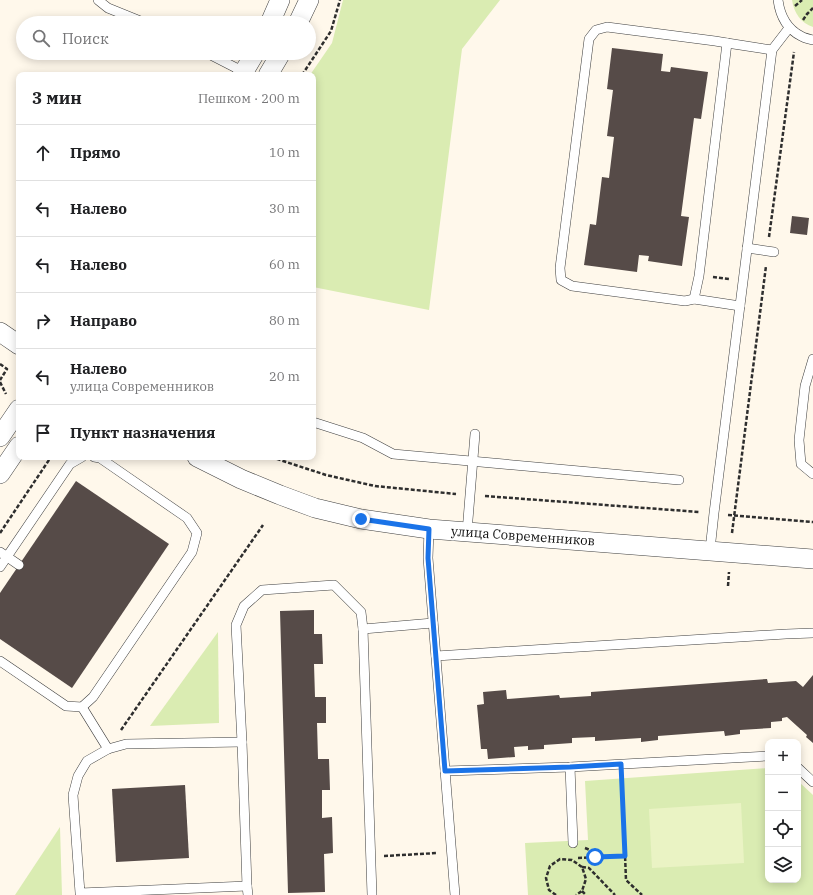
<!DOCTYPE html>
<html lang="ru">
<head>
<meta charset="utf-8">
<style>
  body { margin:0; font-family:"IBM Plex Serif",serif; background:#f6f6f6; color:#202124 }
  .controls { position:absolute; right:12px; bottom:12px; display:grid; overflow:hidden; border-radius:8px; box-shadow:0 2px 10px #0003 }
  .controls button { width:36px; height:36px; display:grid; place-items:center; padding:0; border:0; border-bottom:1px solid #e0e0e0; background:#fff; color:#202124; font:20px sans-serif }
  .stop { position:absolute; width:12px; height:12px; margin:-9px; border:3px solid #1a73e8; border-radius:50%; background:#fff }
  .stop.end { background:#1a73e8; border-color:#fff; box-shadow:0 1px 4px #0008 }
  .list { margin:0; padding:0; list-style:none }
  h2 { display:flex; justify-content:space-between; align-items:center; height:52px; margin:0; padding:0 16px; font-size:17px }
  h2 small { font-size:13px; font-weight:400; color:#757577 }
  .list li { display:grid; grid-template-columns:26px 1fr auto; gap:12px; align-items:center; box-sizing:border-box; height:56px; padding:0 16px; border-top:1px solid #e0e0e0 }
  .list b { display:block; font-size:15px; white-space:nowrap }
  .list p { margin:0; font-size:13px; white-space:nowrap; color:#757577 }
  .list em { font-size:13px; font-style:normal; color:#757577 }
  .icon { flex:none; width:22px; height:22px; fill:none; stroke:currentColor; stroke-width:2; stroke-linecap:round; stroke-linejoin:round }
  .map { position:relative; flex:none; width:813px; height:895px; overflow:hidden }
  .search { position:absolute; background:#fff; box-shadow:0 2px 10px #0003; left:16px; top:16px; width:300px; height:44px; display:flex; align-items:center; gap:10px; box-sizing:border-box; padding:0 14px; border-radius:22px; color:#757577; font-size:15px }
  .panel { position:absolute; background:#fff; box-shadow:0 2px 10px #0003; left:16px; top:72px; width:300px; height:388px; border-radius:8px }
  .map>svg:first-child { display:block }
  .green { fill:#daecb2 }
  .pitch { fill:#eaf3c4 }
  .building { fill:#564b48 }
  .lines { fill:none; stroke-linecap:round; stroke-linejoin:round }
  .lane-casing { stroke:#3f3f3f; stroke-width:10 }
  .street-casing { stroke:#3f3f3f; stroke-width:20 }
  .path { stroke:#2e2e2e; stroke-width:2.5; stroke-dasharray:4 2; stroke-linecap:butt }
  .lane { stroke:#fff; stroke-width:9 }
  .street { stroke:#fff; stroke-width:19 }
  .route { stroke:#1a73e8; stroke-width:5 }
  .labels { text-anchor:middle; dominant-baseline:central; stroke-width:4; stroke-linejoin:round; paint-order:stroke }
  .street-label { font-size:13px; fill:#0c0c0c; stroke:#fff }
</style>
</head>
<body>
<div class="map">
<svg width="813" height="895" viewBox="0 0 813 895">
  <rect width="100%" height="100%" fill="#fff8eb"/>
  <!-- green -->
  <g class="green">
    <polygon points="343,0 500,0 462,49 429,310 313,287 313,75 310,75 332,43"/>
    <path d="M 792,0 L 813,0 L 813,27 C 801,23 794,13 792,0 Z"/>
    <polygon points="218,632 219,723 150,726"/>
    <polygon points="768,768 768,880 798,880 798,781 813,795 813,895 528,895 525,843 588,840 585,781"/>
    <polygon points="60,827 62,895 15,895"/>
  </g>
  <!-- pitch -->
  <polygon class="pitch" points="741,803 744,863 652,868 649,809"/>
  <!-- building -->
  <g class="building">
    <polygon points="612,48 663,54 661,71 670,72 671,67 708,72 701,119 694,118 681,216 689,217 682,266 648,261 649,256 639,255 637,272 584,265 590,224 596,225 602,177 609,178 614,137 607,136 613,90 607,89"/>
    <polygon points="792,216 809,218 807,235 790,233"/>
    <polygon points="76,481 169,544 72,688 0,639 0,593"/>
    <polygon points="314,610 314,634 322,634 323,664 314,664 315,697 326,697 326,723 317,723 318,759 329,759 330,790 322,790 322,818 332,817 333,853 324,854 325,892 288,893 280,611"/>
    <polygon points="813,675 813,743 806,737 807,735 787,717 782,718 782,721 771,722 771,728 740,730 740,734 725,736 724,731 658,736 658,740 641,742 641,738 595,741 595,737 572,738 572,743 544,745 544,749 528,750 528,746 514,747 515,757 488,759 487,749 481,749 477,705 484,704 483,692 506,690 507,699 559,695 560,698 591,696 591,692 767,679 768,683 796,681 803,687"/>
    <polygon points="185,785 189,858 116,862 112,789"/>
  </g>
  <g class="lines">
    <defs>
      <g id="lane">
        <polyline points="98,0 108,8 145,23"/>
        <path d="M 778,0 C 780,15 787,29 801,36 C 804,38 809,39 813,40"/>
        <polyline points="207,53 244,72"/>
        <polyline points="747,248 774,252"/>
        <polyline points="694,299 699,276 727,43"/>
        <polyline points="740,306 694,299 685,301 572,286 561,280 560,268 589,39 596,30 607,27 715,41 727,43 772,50"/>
        <polyline points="813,359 805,386 799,440 801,464 813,474"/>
        <polyline points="313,422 363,438 393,454 679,480"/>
        <polyline points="429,529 428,558 455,895"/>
        <polyline points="467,532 475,434"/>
        <polyline points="710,550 714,513 772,50 789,28"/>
        <polyline points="0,552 19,565"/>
        <polyline points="0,567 70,464 82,457"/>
        <polyline points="363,629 433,623"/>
        <polyline points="436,656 786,634 813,633"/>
        <polyline points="0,661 66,706 82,707 93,697 192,552 197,533 187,518 100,458 94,457"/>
        <polyline points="82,707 108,749"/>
        <polyline points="242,742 126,744 108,749 87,761 78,776 73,795 80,893 247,886"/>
        <polyline points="570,767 573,843"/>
        <polyline points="798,768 813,782"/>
        <polyline points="445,771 570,767 768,756"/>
        <polyline points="248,895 247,886 242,742 236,625 244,606 262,590 334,585 361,612 363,629 372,895"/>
      </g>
      <g id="street">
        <polyline points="270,23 280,0"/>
        <polyline points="298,23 309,0"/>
        <polyline points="242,75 255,53"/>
        <polyline points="268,75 281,53"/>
        <polyline points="0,332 19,345"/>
        <polyline points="0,437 19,409"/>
        <polyline points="197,457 241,479 280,495 315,508 361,519 429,529 813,559"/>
        <polyline points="0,474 19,446"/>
      </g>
    </defs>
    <!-- lane casing -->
    <use href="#lane" class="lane-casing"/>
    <!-- street casing -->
    <use href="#street" class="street-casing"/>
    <!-- path -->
    <g class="path">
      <polyline points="795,6 802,0"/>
      <polyline points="803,20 807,14 813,8"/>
      <polyline points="302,75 331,31 340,0"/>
      <polyline points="769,237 794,52"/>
      <polyline points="713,277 729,279"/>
      <polyline points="0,364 7,369 0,380"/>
      <polyline points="0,382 6,394"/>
      <polyline points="271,457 326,475 375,486 456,494"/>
      <polyline points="485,496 699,512"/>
      <polyline points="728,515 813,522"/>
      <polyline points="0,533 51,457"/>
      <polyline points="732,533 766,266"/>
      <polyline points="728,586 729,572"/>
      <polyline points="121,730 263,525"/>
      <polyline points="622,779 626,880 642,895"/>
      <polyline points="585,848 590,850 595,856"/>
      <polyline points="384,856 437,853"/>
      <polyline points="578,858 625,856"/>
      <polyline points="582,867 589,868 615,895"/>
      <polyline points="582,891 586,895"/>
      <polyline points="556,895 549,890 546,878 550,866 560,859 572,860 582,867 586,879 582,891 576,895"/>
    </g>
    <!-- lane -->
    <use href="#lane" class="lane"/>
    <!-- street -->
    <use href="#street" class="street"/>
  </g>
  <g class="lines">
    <!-- route -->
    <polyline class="route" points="361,519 429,529 428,558 445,771 570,767 621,764 625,856 595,857"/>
  </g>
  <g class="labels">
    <!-- street labels -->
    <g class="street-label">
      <text transform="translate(523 536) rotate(4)">улица Современников</text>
    </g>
  </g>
</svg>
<div class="controls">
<button>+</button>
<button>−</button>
<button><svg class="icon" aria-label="locate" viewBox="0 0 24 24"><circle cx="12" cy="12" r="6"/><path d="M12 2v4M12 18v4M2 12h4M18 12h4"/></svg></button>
<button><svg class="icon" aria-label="layers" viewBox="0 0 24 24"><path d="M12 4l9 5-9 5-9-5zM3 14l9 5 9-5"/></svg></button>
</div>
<div class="stop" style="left:595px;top:857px"></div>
<div class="stop end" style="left:361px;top:519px"></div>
<div class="search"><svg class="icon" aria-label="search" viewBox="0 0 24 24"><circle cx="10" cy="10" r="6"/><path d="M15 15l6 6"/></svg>Поиск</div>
<section class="panel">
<h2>3 мин<small>Пешком · 200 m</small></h2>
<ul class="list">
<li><svg class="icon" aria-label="ahead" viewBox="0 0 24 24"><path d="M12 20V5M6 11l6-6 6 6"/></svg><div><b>Прямо</b></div><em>10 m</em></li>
<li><svg class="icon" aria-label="left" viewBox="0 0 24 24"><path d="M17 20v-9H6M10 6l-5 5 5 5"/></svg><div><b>Налево</b></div><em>30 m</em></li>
<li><svg class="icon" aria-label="left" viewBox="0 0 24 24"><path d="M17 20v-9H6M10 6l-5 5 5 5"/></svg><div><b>Налево</b></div><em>60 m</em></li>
<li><svg class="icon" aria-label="right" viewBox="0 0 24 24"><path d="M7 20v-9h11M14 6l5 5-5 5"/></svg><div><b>Направо</b></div><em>80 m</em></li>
<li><svg class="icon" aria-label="left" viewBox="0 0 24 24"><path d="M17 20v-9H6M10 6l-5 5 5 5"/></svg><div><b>Налево</b><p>улица Современников</p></div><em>20 m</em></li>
<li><svg class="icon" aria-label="arrive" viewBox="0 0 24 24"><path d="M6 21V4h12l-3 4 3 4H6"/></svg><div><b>Пункт назначения</b></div></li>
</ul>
</section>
</div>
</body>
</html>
